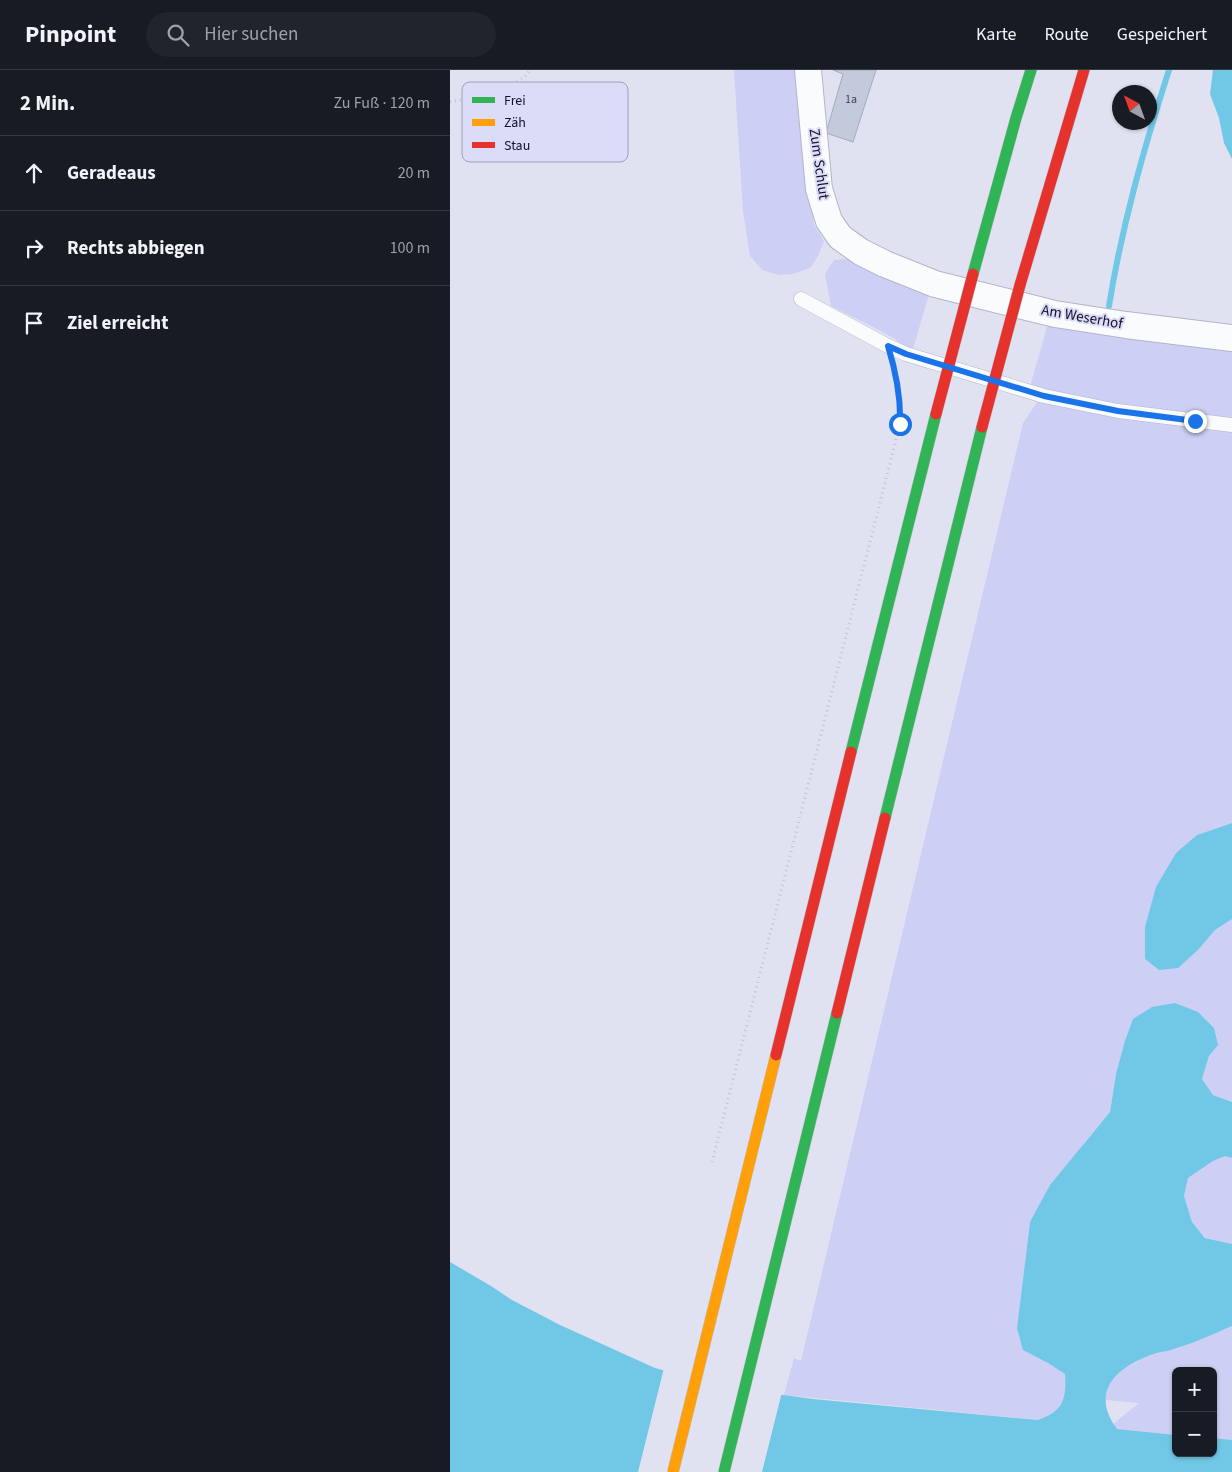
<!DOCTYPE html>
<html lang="de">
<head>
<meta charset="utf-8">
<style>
  body { margin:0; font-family:"Source Sans 3",sans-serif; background:#20242c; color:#f1f3f6 }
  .controls { position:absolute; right:15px; bottom:15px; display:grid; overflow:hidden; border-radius:8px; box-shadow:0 1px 4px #0004 }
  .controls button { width:45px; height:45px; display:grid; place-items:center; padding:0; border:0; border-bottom:1px solid #363941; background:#171b24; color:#f1f3f6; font:25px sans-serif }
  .compass { position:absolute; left:662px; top:15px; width:45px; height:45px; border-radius:50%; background:#171b24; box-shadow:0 1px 4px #0004; rotate:319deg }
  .stop { position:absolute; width:15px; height:15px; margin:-11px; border:4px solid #1a73e8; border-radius:50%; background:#fff }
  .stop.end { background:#1a73e8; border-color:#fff; box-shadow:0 1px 5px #0008 }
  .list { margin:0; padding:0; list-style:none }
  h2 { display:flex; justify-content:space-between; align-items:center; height:65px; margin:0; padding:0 20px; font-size:21px }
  h2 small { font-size:16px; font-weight:400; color:#9ea1a6 }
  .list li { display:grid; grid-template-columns:32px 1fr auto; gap:15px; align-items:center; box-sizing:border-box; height:75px; padding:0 20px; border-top:1px solid #363941 }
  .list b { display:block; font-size:19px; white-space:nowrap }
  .list em { font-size:16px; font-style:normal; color:#9ea1a6 }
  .icon { flex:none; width:28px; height:28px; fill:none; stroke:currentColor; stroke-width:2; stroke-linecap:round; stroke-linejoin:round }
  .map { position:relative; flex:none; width:782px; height:1402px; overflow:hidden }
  header { display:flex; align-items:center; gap:30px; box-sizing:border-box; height:70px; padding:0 25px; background:#171b24; border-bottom:1px solid #363941 }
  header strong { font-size:24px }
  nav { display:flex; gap:28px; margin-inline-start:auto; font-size:18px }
  .search { width:350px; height:45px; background:#20242c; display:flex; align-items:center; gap:12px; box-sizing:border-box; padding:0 18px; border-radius:28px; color:#9ea1a6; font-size:19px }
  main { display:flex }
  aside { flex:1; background:#171b24 }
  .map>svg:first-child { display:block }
  .green { fill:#cdcff4 }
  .water { fill:#70c8e6 }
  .pier { fill:#e1e2f1 }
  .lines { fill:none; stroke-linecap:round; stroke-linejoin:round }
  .stream { stroke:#70c8e6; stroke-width:6 }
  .building { fill:#c3cadc; stroke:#a5abbc }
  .lane-casing { stroke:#b3b4c7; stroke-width:15 }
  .street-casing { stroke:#b3b4c7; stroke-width:28 }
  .fast-casing { stroke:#bdbcc8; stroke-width:12 }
  .jam-casing { stroke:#bdbcc8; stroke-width:12 }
  .path { stroke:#c3c3c9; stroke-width:3; stroke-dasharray:1 4; stroke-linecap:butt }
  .lane { stroke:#fafbfd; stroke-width:14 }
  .street { stroke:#fafbfd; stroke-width:26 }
  .fast { stroke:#30b455; stroke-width:11 }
  .jam { stroke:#e5322d; stroke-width:11 }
  .fast-bridge-casing { stroke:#bdbcc8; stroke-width:12; stroke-linecap:butt }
  .slow-bridge-casing { stroke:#bdbcc8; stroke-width:12; stroke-linecap:butt }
  .jam-bridge-casing { stroke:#bdbcc8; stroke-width:12; stroke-linecap:butt }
  .fast-bridge { stroke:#30b455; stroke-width:11 }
  .slow-bridge { stroke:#ff9f0a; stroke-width:11 }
  .jam-bridge { stroke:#e5322d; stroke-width:11 }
  .route { stroke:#1a73e8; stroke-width:6 }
  .labels { text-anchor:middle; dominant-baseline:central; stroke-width:4; stroke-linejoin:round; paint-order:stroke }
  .number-label { font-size:12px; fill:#414258 }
  .street-label { font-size:15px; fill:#14132b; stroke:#dadcf8 }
  .key { fill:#dadcf8; stroke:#9fa0ba; stroke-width:1 }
  .key-label { font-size:14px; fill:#14132b }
</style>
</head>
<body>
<header>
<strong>Pinpoint</strong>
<div class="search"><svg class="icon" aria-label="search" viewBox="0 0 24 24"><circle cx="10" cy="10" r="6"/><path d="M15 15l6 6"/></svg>Hier suchen</div>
<nav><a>Karte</a><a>Route</a><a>Gespeichert</a></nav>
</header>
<main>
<aside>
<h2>2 Min.<small>Zu Fuß · 120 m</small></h2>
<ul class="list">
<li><svg class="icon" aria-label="ahead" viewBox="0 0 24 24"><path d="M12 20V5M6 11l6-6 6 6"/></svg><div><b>Geradeaus</b></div><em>20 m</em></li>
<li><svg class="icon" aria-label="right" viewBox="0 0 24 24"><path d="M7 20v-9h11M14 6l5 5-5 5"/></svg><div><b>Rechts abbiegen</b></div><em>100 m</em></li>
<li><svg class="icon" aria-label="arrive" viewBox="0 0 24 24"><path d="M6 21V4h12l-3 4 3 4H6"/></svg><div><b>Ziel erreicht</b></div></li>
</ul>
</aside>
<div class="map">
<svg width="782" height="1402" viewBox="0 0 782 1402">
  <rect width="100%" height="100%" fill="#e1e2f1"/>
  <!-- green -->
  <g class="green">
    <polygon points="284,0 349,0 364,155 374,171 368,186 360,198 343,204 329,205 312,200 300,186 293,141"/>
    <polygon points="396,189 481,217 463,279 452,276 445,269 425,258 381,236 375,204 384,190"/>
    <path d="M 599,250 L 782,272 L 782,753 L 747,765 L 695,889 L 709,900 L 728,897 L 748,880 L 765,860 L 782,849 L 782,1032 L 763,1025 L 752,1009 L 759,986 L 666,1004 L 660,1042 L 634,1073 L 580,1152 L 567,1258 L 598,1293 L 616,1304 C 616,1316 616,1333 605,1341 C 601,1345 593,1348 588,1350 L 334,1325 L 344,1288 L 351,1291 L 573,353 L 588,331 L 581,313 Z"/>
    <polygon points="775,1085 782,1088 782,1174 756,1168 742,1152 734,1126 738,1108 763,1091"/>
    <polygon points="782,1256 782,1370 763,1368 763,1301 726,1301 726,1365 667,1359 663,1354 689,1333 655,1330 658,1315 672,1300 699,1285 725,1279"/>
  </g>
  <!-- water -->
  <g class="water">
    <polygon points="763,0 782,0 782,89 774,73 769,48 760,24"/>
    <polygon points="782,753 782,849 765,860 748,880 728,898 709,900 695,889 695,857 706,817 726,783 747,765"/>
    <path d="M 725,933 L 748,942 L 764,958 L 768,975 L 759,986 L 752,1009 L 763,1025 L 782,1032 L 782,1088 L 775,1086 L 763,1091 L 738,1108 L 734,1126 L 742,1152 L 755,1168 L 782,1174 L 782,1256 C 763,1264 744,1273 724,1279 C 716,1282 706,1282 698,1286 C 663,1300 641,1324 667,1359 L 726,1365 L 726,1383 L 763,1383 L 763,1368 L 782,1370 L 782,1402 L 0,1402 L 0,1192 L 41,1216 L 62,1230 L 110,1255 L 205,1298 L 275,1317 L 363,1329 L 588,1350 C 593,1348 601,1345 605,1341 C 616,1333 616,1316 615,1304 L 598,1293 L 573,1280 L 567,1258 L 580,1152 L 600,1115 L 660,1042 L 666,1004 L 675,971 L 683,949 L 702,937 Z"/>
  </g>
  <!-- pier -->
  <polygon class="pier" points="214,1298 276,1315 332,1322 312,1402 188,1402"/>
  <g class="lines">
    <!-- stream -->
    <path class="stream" d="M 659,236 C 672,155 694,78 719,0"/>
  </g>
  <!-- building -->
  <polygon class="building" points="383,0 426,0 403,72 376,63 393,4"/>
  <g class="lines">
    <defs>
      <polyline id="lane" points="351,229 438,276 456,284 594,326 668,341 782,355"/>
      <polyline id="street" points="358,0 369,119 379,151 390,167 411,182 435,194 485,214 605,244 676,255 782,268"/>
      <polyline id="fast" points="523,204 566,48 581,0"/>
      <polyline id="jam" points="570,215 634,0"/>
    </defs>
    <!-- lane casing -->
    <use href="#lane" class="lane-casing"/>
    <!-- street casing -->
    <use href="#street" class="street-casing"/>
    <!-- fast casing -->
    <use href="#fast" class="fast-casing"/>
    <!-- jam casing -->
    <use href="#jam" class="jam-casing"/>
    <!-- path -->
    <g class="path">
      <polyline points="0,32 39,23 74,8 80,0"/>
      <polyline points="262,1092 450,354 451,333 445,298"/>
    </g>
    <!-- lane -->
    <use href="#lane" class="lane"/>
    <!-- street -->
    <use href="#street" class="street"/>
    <!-- fast -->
    <use href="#fast" class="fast"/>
    <!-- jam -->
    <use href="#jam" class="jam"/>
    <defs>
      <g id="fast-bridge">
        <polyline points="401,682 486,344"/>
        <polyline points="435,748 532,357"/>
        <polyline points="274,1402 387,943"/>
      </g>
      <polyline id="slow-bridge" points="223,1402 326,985"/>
      <g id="jam-bridge">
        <polyline points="486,344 523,204"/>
        <polyline points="532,357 570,215"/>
        <polyline points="387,943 435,748"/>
        <polyline points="326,985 401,682"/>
      </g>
    </defs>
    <!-- fast-bridge casing -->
    <use href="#fast-bridge" class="fast-bridge-casing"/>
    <!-- slow-bridge casing -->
    <use href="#slow-bridge" class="slow-bridge-casing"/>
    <!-- jam-bridge casing -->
    <use href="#jam-bridge" class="jam-bridge-casing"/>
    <!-- fast-bridge -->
    <use href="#fast-bridge" class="fast-bridge"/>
    <!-- slow-bridge -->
    <use href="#slow-bridge" class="slow-bridge"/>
    <!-- jam-bridge -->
    <use href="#jam-bridge" class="jam-bridge"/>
  </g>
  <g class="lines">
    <!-- route -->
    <path class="route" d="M 450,354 C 451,326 446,302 438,276 L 456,284 L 594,326 L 668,341 L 745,351"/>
  </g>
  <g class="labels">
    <!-- number labels -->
    <g class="number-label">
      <text x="401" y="29">1a</text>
    </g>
    <!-- street labels -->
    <g class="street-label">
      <text transform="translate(369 94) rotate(82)">Zum Schlut</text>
      <text transform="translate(632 247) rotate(10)">Am Weserhof</text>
    </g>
  </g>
  <!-- legend -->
  <rect x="12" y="12" width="166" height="80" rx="8" class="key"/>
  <rect x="22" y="27" width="23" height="6" fill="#30b455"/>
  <rect x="22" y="49" width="23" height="7" fill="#ff9f0a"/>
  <rect x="22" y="72" width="23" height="6" fill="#e5322d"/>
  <g class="key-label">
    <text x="54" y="35">Frei</text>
    <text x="54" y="57">Zäh</text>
    <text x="54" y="80">Stau</text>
  </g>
</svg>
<div class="controls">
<button>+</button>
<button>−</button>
</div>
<svg class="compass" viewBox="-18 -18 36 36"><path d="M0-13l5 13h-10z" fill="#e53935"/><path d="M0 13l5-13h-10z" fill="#9ea1a6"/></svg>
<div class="stop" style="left:450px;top:354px"></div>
<div class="stop end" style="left:745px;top:351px"></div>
</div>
</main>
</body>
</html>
